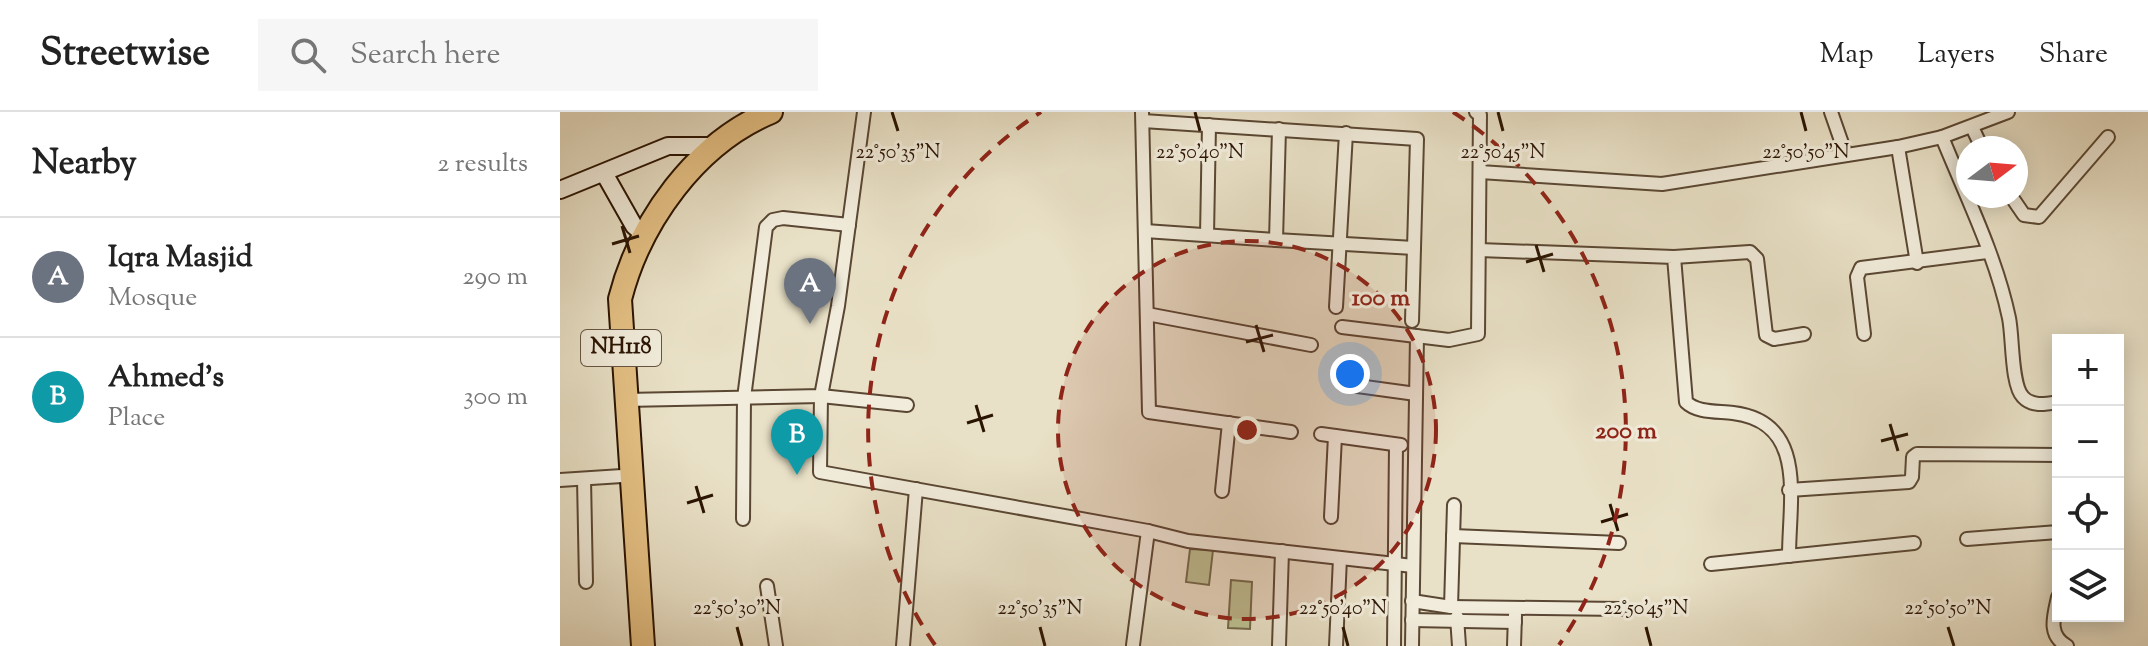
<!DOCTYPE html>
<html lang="en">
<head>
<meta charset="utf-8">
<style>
  body { margin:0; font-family:"Sorts Mill Goudy",serif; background:#f6f6f6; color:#222 }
  .controls { position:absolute; right:24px; bottom:24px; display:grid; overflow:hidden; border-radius:0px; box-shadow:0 4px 20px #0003 }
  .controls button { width:72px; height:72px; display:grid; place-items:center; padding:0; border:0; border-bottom:2px solid #e0e0e0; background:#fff; color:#222; font:40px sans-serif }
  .compass { position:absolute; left:1396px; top:24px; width:72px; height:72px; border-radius:50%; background:#fff; box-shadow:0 4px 20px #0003; rotate:74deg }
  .you { position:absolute; left:790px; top:262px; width:28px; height:28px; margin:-20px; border:6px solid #fff; border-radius:50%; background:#1a73e8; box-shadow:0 0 0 12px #1a73e833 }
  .badge { display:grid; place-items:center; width:52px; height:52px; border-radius:50%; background:#db2777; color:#fff; font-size:26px; font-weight:700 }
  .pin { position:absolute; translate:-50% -66px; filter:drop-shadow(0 2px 4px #0008) }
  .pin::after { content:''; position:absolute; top:42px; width:28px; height:24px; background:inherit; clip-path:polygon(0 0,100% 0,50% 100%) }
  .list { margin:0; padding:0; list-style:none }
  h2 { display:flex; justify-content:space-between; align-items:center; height:104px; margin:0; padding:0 32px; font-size:34px }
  h2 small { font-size:26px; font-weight:400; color:#767676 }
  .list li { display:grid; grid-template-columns:52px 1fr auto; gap:24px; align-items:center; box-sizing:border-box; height:120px; padding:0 32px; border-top:2px solid #e0e0e0 }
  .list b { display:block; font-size:30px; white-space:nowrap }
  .list p { margin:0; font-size:26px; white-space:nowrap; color:#767676 }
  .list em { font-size:26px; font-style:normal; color:#767676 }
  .icon { flex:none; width:44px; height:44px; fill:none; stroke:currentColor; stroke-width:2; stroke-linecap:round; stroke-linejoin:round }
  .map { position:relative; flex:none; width:1588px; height:534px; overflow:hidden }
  header { display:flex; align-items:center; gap:48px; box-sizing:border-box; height:112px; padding:0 40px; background:#fff; border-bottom:2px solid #e0e0e0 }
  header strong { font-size:38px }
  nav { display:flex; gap:44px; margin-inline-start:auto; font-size:28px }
  .search { width:560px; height:72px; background:#f6f6f6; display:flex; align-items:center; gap:20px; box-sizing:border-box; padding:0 28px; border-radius:0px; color:#767676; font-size:30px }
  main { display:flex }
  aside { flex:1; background:#fff }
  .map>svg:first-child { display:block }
  .green { fill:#bcc192; stroke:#736a4a; stroke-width:2 }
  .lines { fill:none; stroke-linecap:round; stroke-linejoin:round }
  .street-casing { stroke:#5a4733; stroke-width:16 }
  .secondary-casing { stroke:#2a1402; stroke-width:20 }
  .highway-casing { stroke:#2a1402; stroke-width:26 }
  .street { stroke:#f1ecdb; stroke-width:12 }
  .secondary { stroke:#f1ecdb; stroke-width:16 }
  .highway { stroke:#e4c084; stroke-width:22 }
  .ticks { fill:none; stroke:#2a1402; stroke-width:3 }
  .ring { fill:none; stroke:#8f2418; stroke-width:4; stroke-dasharray:14 10 }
  .labels { text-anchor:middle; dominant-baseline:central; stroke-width:6; stroke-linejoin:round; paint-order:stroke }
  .shield { fill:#f1ecdb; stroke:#665543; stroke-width:2 }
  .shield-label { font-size:22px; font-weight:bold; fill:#2a1402 }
  .ticks-label { font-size:20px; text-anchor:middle; fill:#2a1402; stroke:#f1ecdb; stroke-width:6; stroke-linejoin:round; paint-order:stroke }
  .centre { fill:#8f2418; stroke:#f1ecdb; stroke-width:4 }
  .ring-label { font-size:24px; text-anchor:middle; font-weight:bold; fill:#8f2418; stroke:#f1ecdb; stroke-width:6; stroke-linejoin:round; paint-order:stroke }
</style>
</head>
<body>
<header>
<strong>Streetwise</strong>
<div class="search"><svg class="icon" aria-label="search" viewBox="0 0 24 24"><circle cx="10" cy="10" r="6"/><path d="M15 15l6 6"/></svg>Search here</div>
<nav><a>Map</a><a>Layers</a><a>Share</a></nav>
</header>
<main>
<aside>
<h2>Nearby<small>2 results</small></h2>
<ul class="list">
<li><span class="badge" style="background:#6b7280">A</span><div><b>Iqra Masjid</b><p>Mosque</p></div><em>290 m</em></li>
<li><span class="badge" style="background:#0f9aa8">B</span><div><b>Ahmed's</b><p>Place</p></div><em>300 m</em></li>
</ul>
</aside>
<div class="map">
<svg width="1588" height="534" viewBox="0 0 1588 534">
  <rect width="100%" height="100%" fill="#e9e1c7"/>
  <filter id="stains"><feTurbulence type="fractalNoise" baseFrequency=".0025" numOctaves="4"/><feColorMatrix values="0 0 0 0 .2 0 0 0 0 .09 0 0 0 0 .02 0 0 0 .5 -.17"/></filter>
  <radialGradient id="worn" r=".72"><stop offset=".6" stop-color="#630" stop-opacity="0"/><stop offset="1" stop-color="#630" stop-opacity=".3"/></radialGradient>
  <!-- green -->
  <g class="green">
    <polygon points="630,437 653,438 649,473 626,470"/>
    <polygon points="671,468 692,470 690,517 668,516"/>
  </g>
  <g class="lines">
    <defs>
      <g id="street">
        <polyline points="582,0 589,300 731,320"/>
        <polyline points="1271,0 1286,43"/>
        <polyline points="583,9 857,27 852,209"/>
        <polyline points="1412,15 1422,36"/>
        <polyline points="719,17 716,128 854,136"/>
        <path d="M 1382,25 C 1406,84 1436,144 1449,206 C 1453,225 1451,273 1463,285 C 1472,295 1486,292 1498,290"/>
        <polyline points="1338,35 1357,151"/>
        <polyline points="920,60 1102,72 1338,35 1382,25 1448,0"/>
        <polyline points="1451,84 1464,103 1479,105 1548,25"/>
        <polyline points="585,119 716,128"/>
        <polyline points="647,123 649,13"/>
        <path d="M 919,138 L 1114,145 L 1126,290 C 1137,301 1158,299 1173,301 C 1248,310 1229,388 1229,444"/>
        <polyline points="1114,145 1190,140 1197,147 1206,223 1214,227 1244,222"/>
        <polyline points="776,195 786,21"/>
        <polyline points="587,202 751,233"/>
        <polyline points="782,215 889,228 918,222 920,3 916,0"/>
        <polyline points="1304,222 1297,165 1301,156 1427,140"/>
        <polyline points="783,272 856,282"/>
        <polyline points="65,288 261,284 278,194 304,0"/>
        <polyline points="347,293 261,284 260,360 588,419 628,429 853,454"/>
        <polyline points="761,322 841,333"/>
        <polyline points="24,367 26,470"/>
        <polyline points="0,368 62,364"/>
        <polyline points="1229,378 1349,370 1352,365 1353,345 1357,342 1498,343"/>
        <polyline points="662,379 669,311"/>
        <polyline points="771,405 775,324"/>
        <polyline points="183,407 184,286 206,115 213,108 223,106 289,113"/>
        <polyline points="893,424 1059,431"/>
        <polyline points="1407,427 1498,420"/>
        <polyline points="1151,452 1354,431"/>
        <polyline points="207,474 216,534"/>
        <path d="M 1498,485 C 1494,504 1487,523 1507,534"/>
        <polyline points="852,489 891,495 894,393"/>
        <polyline points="891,495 1060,497"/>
        <polyline points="897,505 899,534"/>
        <polyline points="852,508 955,510"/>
        <polyline points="573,533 588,419"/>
        <polyline points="343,534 356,377"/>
        <polyline points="719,534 722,439"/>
        <polyline points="776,534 780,446"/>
        <polyline points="834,534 836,333"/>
        <polyline points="852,534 857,224"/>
        <polyline points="954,534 955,503"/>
      </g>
      <g id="secondary">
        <polyline points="44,61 74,114 85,123"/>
        <polyline points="0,78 108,34 152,34"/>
      </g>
      <path id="highway" d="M 83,534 L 60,187 C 80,109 136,31 211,0"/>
    </defs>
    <!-- street casing -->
    <use href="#street" class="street-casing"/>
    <!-- secondary casing -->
    <use href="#secondary" class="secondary-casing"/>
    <!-- highway casing -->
    <use href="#highway" class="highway-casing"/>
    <!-- street -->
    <use href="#street" class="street"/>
    <!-- secondary -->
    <use href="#secondary" class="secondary"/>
    <!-- highway -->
    <use href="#highway" class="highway"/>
  </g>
  <!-- ticks -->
  <path class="ticks" d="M 332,0 L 338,19M 635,0 L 640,19M 938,0 L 943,19M 1241,0 L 1246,19M 62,114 L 70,141M 52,132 L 79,124M 976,133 L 984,160M 966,150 L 993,142M 696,213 L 704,240M 686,230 L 713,223M 416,293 L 424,320M 407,311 L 433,303M 1330,312 L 1338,339M 1321,329 L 1348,322M 136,374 L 144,401M 127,391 L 153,383M 1050,392 L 1058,419M 1041,410 L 1068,402M 177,515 L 182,534M 480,515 L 485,534M 783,515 L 788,534M 1086,515 L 1091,534M 1388,515 L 1394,534"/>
  <!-- distance rings -->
  <circle cx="687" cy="318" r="189" fill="#8f2418" fill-opacity=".12"/>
  <g class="ring">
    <circle cx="687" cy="318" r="189"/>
    <path d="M375 533A379 379 0 0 1 481 0M893 0A379 379 0 0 1 999 533"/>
  </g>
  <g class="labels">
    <!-- shield labels -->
    <rect class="shield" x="21" y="218" width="80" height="36" rx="6"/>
    <g class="shield-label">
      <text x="61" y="236">NH118</text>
    </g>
  </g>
  <g class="ticks-label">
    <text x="338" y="46">22°50'35"N</text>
    <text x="640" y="46">22°50'40"N</text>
    <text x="943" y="46">22°50'45"N</text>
    <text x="1246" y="46">22°50'50"N</text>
    <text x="177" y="502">22°50'30"N</text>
    <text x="480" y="502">22°50'35"N</text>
    <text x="783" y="502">22°50'40"N</text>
    <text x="1086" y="502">22°50'45"N</text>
    <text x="1388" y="502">22°50'50"N</text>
  </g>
  <circle cx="687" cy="318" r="12" class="centre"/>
  <g class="ring-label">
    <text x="821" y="193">100 m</text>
    <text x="1066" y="326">200 m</text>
  </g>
  <rect width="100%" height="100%" filter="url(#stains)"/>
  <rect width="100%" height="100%" fill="url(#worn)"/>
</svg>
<div class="controls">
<button>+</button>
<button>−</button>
<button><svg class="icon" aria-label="locate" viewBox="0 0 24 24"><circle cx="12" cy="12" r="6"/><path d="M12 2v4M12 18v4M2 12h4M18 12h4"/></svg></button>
<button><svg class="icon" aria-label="layers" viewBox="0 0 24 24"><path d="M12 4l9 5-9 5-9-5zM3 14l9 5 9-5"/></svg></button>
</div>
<svg class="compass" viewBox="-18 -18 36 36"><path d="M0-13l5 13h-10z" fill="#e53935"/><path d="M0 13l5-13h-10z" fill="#767676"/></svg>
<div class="you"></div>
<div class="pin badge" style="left:250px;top:212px;background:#6b7280">A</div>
<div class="pin badge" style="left:237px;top:363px;background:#0f9aa8">B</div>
</div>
</main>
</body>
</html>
